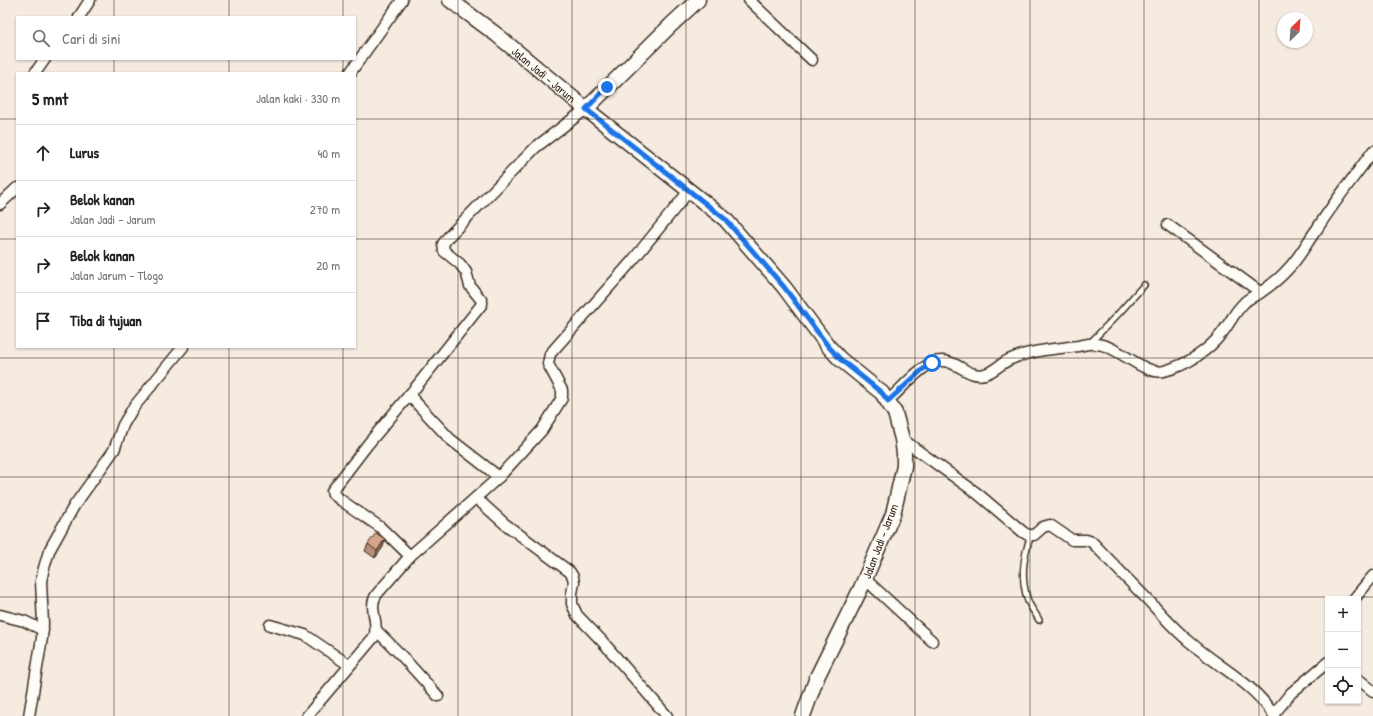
<!DOCTYPE html>
<html lang="id">
<head>
<meta charset="utf-8">
<style>
  body { margin:0; font-family:"Patrick Hand",sans-serif; background:#f2f2f2; color:#222 }
  .controls { position:absolute; right:12px; bottom:12px; display:grid; overflow:hidden; border-radius:0px; box-shadow:0 1px 3px #0004 }
  .controls button { width:36px; height:36px; display:grid; place-items:center; padding:0; border:0; border-bottom:1px solid #e0e0e0; background:#fff; color:#222; font:20px sans-serif }
  .compass { position:absolute; left:1277px; top:12px; width:36px; height:36px; border-radius:50%; background:#fff; box-shadow:0 1px 3px #0004; rotate:25deg }
  .stop { position:absolute; width:12px; height:12px; margin:-9px; border:3px solid #1a73e8; border-radius:50%; background:#fff }
  .stop.end { background:#1a73e8; border-color:#fff; box-shadow:0 1px 4px #0008 }
  .list { margin:0; padding:0; list-style:none }
  h2 { display:flex; justify-content:space-between; align-items:center; height:52px; margin:0; padding:0 16px; font-size:17px }
  h2 small { font-size:13px; font-weight:400; color:#767676 }
  .list li { display:grid; grid-template-columns:26px 1fr auto; gap:12px; align-items:center; box-sizing:border-box; height:56px; padding:0 16px; border-top:1px solid #e0e0e0 }
  .list b { display:block; font-size:15px; white-space:nowrap }
  .list p { margin:0; font-size:13px; white-space:nowrap; color:#767676 }
  .list em { font-size:13px; font-style:normal; color:#767676 }
  .icon { flex:none; width:22px; height:22px; fill:none; stroke:currentColor; stroke-width:2; stroke-linecap:round; stroke-linejoin:round }
  .map { position:relative; flex:none; width:1373px; height:716px; overflow:hidden }
  .search { position:absolute; background:#fff; box-shadow:0 1px 3px #0004; left:16px; top:16px; width:340px; height:44px; display:flex; align-items:center; gap:10px; box-sizing:border-box; padding:0 14px; border-radius:0px; color:#767676; font-size:15px }
  .panel { position:absolute; background:#fff; box-shadow:0 1px 3px #0004; left:16px; top:72px; width:340px; height:276px; border-radius:0px }
  .map>svg:first-child { display:block }
  .lines { fill:none; stroke-linecap:round; stroke-linejoin:round }
  .lane-casing { stroke:#3b2a1e; stroke-width:8 }
  .street-casing { stroke:#3b2a1e; stroke-width:13 }
  .secondary-casing { stroke:#3b2a1e; stroke-width:17 }
  .lane { stroke:#fdfcf7; stroke-width:5 }
  .street { stroke:#fdfcf7; stroke-width:10 }
  .secondary { stroke:#fdfcf7; stroke-width:14 }
  .wall { fill:#b98e78; stroke:#3b2a1e }
  .shaded-wall { fill:#967461; stroke:#3b2a1e }
  .building { fill:#d7a58b; stroke:#3b2a1e }
  .route { stroke:#1a73e8; stroke-width:5 }
  .grid { fill:none; stroke:#3b2a1e; stroke-width:1; stroke-opacity:0.55 }
  .labels { text-anchor:middle; dominant-baseline:central; stroke-width:3.5; stroke-linejoin:round; paint-order:stroke }
  .street-label { font-size:12px; fill:#3b2a1e; stroke:#fdfcf7 }
</style>
</head>
<body>
<div class="map">
<svg width="1373" height="716" viewBox="0 0 1373 716">
  <rect width="100%" height="100%" fill="#f5ebe1"/>
  <filter id="ink" filterUnits="userSpaceOnUse"><feTurbulence type="fractalNoise" baseFrequency=".025" numOctaves="2"/><feDisplacementMap in="SourceGraphic" scale="8" xChannelSelector="R" yChannelSelector="G"/><feConvolveMatrix kernelMatrix="1 2 1 2 8 2 1 2 1" color-interpolation-filters="sRGB"/></filter>
  <g filter="url(#ink)">
    <g class="lines">
      <defs>
        <g id="lane">
          <polyline points="1090,343 1120,312 1144,285"/>
          <path d="M 1031,535 C 1023,557 1020,578 1028,601 C 1030,607 1036,614 1039,620"/>
        </g>
        <g id="street">
          <polyline points="749,0 812,60"/>
          <polyline points="79,17 90,0"/>
          <polyline points="35,73 45,59"/>
          <polyline points="350,73 402,0"/>
          <polyline points="0,204 17,188"/>
          <polyline points="1168,225 1260,292"/>
          <polyline points="409,395 450,439 499,477"/>
          <path d="M 888,401 C 900,390 918,369 932,363 C 954,354 966,379 985,374 C 994,372 1002,362 1011,359 C 1032,350 1055,349 1078,346 C 1084,345 1090,343 1096,344 C 1118,345 1144,376 1164,371 C 1187,365 1208,351 1222,333 C 1230,323 1235,311 1244,303 C 1248,298 1255,296 1260,293 C 1270,286 1280,278 1288,269 C 1300,257 1307,242 1317,229 C 1334,202 1354,177 1373,151"/>
          <path d="M 902,439 L 978,494 L 1023,532 L 1028,535 L 1034,535 L 1043,527 L 1050,525 L 1072,540 L 1086,540 L 1092,542 C 1111,562 1130,582 1149,601 C 1162,615 1175,630 1190,642 C 1218,667 1254,683 1274,716"/>
          <polyline points="476,498 505,524 570,572 573,577 574,583 572,593 572,604 577,615 602,641 667,716"/>
          <polyline points="410,556 380,527 342,501 333,494 332,491 368,444 416,387 482,304 482,301 470,286 466,272 460,264 444,251 443,244 448,237 536,147 586,109"/>
          <polyline points="865,579 932,641"/>
          <polyline points="1354,599 1373,576"/>
          <polyline points="0,615 24,621 43,630"/>
          <polyline points="270,625 305,635 349,665"/>
          <polyline points="377,631 400,654 438,696"/>
          <polyline points="1358,679 1373,691"/>
          <polyline points="1273,715 1291,693 1328,662"/>
          <polyline points="29,716 42,638 43,624 41,581 44,568 49,551 74,506 114,450 123,425 133,408 183,347"/>
          <path d="M 307,716 L 374,637 C 380,622 367,607 377,594 L 410,556 L 499,477 L 542,430 L 562,398 L 562,390 L 548,364 L 550,354 L 633,260 L 689,191"/>
        </g>
        <g id="secondary">
          <path id="s1" d="M 450,0 L 497,35 L 586,109 L 725,219 L 784,287 L 828,346 L 840,359 L 882,393 L 895,413 L 902,439 L 904,453 L 904,466 L 893,514 L 861,588 L 817,677 L 803,716"/>
          <polyline points="586,109 672,24 698,0"/>
        </g>
      </defs>
      <!-- lane casing -->
      <use href="#lane" class="lane-casing"/>
      <!-- street casing -->
      <use href="#street" class="street-casing"/>
      <!-- secondary casing -->
      <use href="#secondary" class="secondary-casing"/>
      <!-- lane -->
      <use href="#lane" class="lane"/>
      <!-- street -->
      <use href="#street" class="street"/>
      <!-- secondary -->
      <use href="#secondary" class="secondary"/>
    </g>
    <!-- wall -->
    <polygon class="wall" points="385,539 383,547 375,558 365,551 368,544"/>
    <!-- shaded-wall -->
    <polygon class="shaded-wall" points="385,539 383,547 375,558 377,551"/>
    <!-- building -->
    <polygon class="building" points="376,533 385,539 377,551 368,544"/>
  </g>
  <g class="lines" filter="url(#ink)">
    <!-- route -->
    <polyline class="route" points="607,87 586,109 725,219 784,287 828,346 840,359 882,393 888,401 922,370 932,363"/>
  </g>
  <!-- grid -->
  <path class="grid" d="M 114,0 L 114,17M 229,0 L 229,17M 343,0 L 343,17M 458,0 L 458,716M 572,0 L 572,716M 686,0 L 686,716M 801,0 L 801,716M 915,0 L 915,716M 1030,0 L 1030,716M 1144,0 L 1144,716M 1259,0 L 1259,716M 114,59 L 114,73M 229,59 L 229,73M 343,59 L 343,73M 0,119 L 17,119M 355,119 L 1373,119M 0,239 L 17,239M 355,239 L 1373,239M 114,347 L 114,716M 229,347 L 229,716M 343,347 L 343,716M 0,358 L 1373,358M 0,477 L 1373,477M 0,597 L 1373,597"/>
  <g class="labels">
    <!-- street labels -->
    <g class="street-label">
      <text stroke="none"><textPath href="#s1" startOffset="120">Jalan Jadi - Jarum</textPath></text>
      <text transform="translate(880 541) rotate(-69)">Jalan Jadi - Jarum</text>
    </g>
  </g>
</svg>
<div class="controls">
<button>+</button>
<button>−</button>
<button><svg class="icon" aria-label="locate" viewBox="0 0 24 24"><circle cx="12" cy="12" r="6"/><path d="M12 2v4M12 18v4M2 12h4M18 12h4"/></svg></button>
</div>
<svg class="compass" viewBox="-18 -18 36 36"><path d="M0-13l5 13h-10z" fill="#e53935"/><path d="M0 13l5-13h-10z" fill="#767676"/></svg>
<div class="stop" style="left:932px;top:363px"></div>
<div class="stop end" style="left:607px;top:87px"></div>
<div class="search"><svg class="icon" aria-label="search" viewBox="0 0 24 24"><circle cx="10" cy="10" r="6"/><path d="M15 15l6 6"/></svg>Cari di sini</div>
<section class="panel">
<h2>5 mnt<small>Jalan kaki · 330 m</small></h2>
<ul class="list">
<li><svg class="icon" aria-label="ahead" viewBox="0 0 24 24"><path d="M12 20V5M6 11l6-6 6 6"/></svg><div><b>Lurus</b></div><em>40 m</em></li>
<li><svg class="icon" aria-label="right" viewBox="0 0 24 24"><path d="M7 20v-9h11M14 6l5 5-5 5"/></svg><div><b>Belok kanan</b><p>Jalan Jadi - Jarum</p></div><em>270 m</em></li>
<li><svg class="icon" aria-label="right" viewBox="0 0 24 24"><path d="M7 20v-9h11M14 6l5 5-5 5"/></svg><div><b>Belok kanan</b><p>Jalan Jarum - Tlogo</p></div><em>20 m</em></li>
<li><svg class="icon" aria-label="arrive" viewBox="0 0 24 24"><path d="M6 21V4h12l-3 4 3 4H6"/></svg><div><b>Tiba di tujuan</b></div></li>
</ul>
</section>
</div>
</body>
</html>
